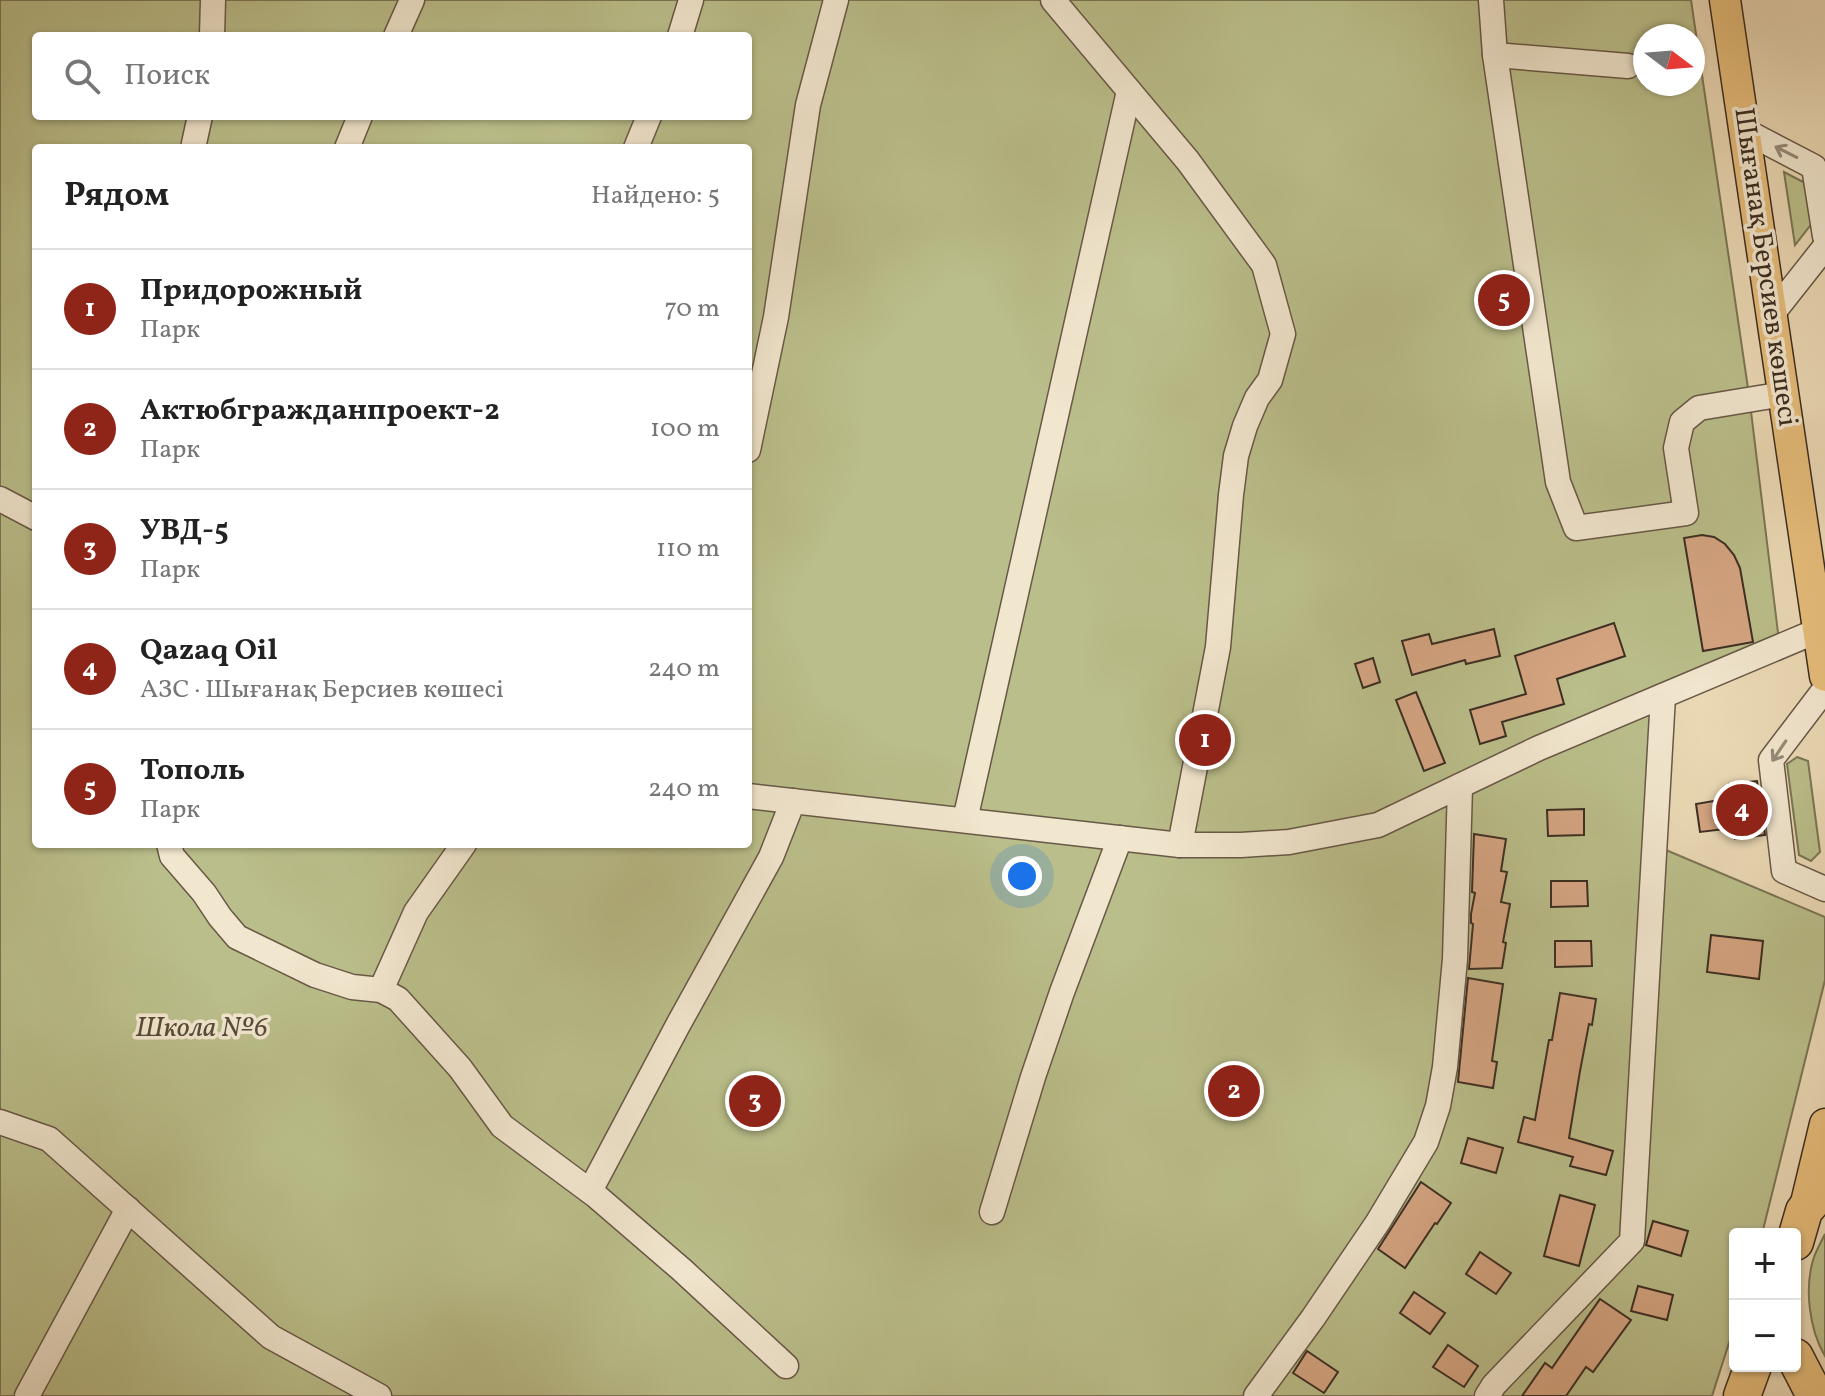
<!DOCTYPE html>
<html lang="ru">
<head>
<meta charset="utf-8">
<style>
  body { margin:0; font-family:Vollkorn,serif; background:#f2f2f2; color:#222 }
  .controls { position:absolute; right:24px; bottom:24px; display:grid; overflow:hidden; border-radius:8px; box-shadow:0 2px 6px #0004 }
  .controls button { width:72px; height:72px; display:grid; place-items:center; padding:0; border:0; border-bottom:2px solid #e0e0e0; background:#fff; color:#222; font:40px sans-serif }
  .compass { position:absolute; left:1633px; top:24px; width:72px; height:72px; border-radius:50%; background:#fff; box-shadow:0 2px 6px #0004; rotate:106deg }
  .you { position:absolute; left:1022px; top:876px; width:28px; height:28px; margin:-20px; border:6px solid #fff; border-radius:50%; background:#1a73e8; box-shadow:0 0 0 12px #1a73e833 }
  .badge { display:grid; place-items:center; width:52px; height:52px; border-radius:50%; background:#8f2418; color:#fff; font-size:26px; font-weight:700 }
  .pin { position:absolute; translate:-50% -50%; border:4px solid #fff; box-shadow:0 2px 8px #0006 }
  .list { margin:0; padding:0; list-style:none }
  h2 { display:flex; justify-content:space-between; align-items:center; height:104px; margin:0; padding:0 32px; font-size:34px }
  h2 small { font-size:26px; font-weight:400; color:#767676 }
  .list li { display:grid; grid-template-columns:52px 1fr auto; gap:24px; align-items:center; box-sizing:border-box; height:120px; padding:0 32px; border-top:2px solid #e0e0e0 }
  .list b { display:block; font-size:30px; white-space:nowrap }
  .list p { margin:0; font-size:26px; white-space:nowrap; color:#767676 }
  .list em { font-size:26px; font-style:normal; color:#767676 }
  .icon { flex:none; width:44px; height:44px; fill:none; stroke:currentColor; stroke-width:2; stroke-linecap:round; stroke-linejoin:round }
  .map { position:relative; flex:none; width:1825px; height:1396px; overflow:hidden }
  .search { position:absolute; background:#fff; box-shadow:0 2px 6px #0004; left:32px; top:32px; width:720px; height:88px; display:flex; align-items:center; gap:20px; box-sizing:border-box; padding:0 28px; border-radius:8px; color:#767676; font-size:30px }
  .panel { position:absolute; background:#fff; box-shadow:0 2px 6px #0004; left:32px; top:144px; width:720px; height:704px; border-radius:8px }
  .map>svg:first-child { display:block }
  .green { fill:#babe8a; stroke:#7c7656; stroke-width:2; fill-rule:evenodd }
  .building { fill:#d5a582; stroke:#3d2e23; stroke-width:2 }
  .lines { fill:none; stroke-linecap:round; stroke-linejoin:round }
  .minor-casing { stroke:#685847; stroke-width:27 }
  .major-casing { stroke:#3d2e23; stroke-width:33 }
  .highway-casing { stroke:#3d2e23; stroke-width:39 }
  .minor { stroke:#f1e6ce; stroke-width:24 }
  .major { stroke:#e5bc7a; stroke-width:30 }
  .highway { stroke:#e5bc7a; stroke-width:36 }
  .oneway { stroke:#978a78 }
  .labels { text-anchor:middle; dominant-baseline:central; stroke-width:7; stroke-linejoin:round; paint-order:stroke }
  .street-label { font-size:28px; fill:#3d2e23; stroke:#f1e6ce }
  .park-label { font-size:28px; font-style:italic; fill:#564b38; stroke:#f1e6ce }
</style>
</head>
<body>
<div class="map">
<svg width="1825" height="1396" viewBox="0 0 1825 1396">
  <rect width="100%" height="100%" fill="#ead8b4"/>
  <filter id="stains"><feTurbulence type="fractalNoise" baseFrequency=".0025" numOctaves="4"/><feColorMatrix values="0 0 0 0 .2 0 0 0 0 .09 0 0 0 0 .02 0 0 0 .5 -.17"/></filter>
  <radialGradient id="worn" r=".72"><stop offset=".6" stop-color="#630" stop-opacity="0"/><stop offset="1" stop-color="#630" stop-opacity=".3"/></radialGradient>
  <!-- green -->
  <g class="green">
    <path d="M 0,0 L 1691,0 L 1749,395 L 1779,641 L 1666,695 L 1654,845 L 1825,917 L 1825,980 L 1762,1234 L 1735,1234 L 1735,1324 L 1712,1396 L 0,1396 ZM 36,36 L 748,36 L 748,116 L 36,116 ZM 1645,36 L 1693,36 L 1693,84 L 1645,84 ZM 36,148 L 748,148 L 748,844 L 36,844 Z"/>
    <polygon points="1784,172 1807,184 1813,222 1795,245"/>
    <polygon points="1797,757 1808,761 1820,852 1811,861 1799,855 1787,764"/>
    <path d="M 1825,1234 L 1825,1356 C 1809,1329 1804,1287 1814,1257 C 1817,1249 1821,1242 1825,1234 Z"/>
  </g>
  <!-- building -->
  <g class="building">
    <polygon points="1702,535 1714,537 1725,544 1734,555 1740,568 1753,642 1703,651 1684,538"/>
    <polygon points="1614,623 1625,656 1557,679 1564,704 1502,722 1506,736 1480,744 1470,710 1526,694 1515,656"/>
    <polygon points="1494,629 1500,656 1466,664 1465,660 1412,675 1402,641 1429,634 1432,644"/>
    <polygon points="1373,658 1380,682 1363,688 1355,664"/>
    <polygon points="1416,692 1445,763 1424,771 1396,700"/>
    <polygon points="1757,781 1765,835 1735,839 1733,828 1700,832 1696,804 1731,798 1729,784"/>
    <polygon points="1584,809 1584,835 1548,836 1547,810"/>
    <polygon points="1474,834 1506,839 1501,871 1507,872 1501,902 1510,904 1503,942 1506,943 1502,968 1469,969 1473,924 1471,923 1471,914 1475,893 1472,892"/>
    <polygon points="1551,881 1587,881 1588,906 1551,907"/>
    <polygon points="1711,935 1763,941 1759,979 1707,972"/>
    <polygon points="1555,941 1591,941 1592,966 1555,967"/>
    <polygon points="1468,978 1503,984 1492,1061 1497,1062 1493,1088 1458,1082"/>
    <polygon points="1560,993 1596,999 1592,1025 1589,1024 1580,1071 1569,1138 1613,1151 1606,1175 1570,1166 1573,1157 1518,1142 1524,1117 1535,1120 1549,1040 1552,1040"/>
    <polygon points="1468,1138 1503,1148 1496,1173 1461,1163"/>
    <polygon points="1421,1182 1451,1203 1437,1224 1435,1223 1405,1268 1378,1249"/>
    <polygon points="1560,1195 1595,1205 1579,1266 1544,1256"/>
    <polygon points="1653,1221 1688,1231 1681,1256 1646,1245"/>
    <polygon points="1480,1252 1511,1273 1496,1294 1466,1274"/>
    <polygon points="1638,1286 1673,1295 1667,1320 1631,1311"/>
    <polygon points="1414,1292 1445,1313 1430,1334 1400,1313"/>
    <polygon points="1600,1299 1631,1320 1593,1372 1586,1367 1566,1396 1522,1396 1545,1363 1552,1368"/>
    <polygon points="1448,1345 1478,1366 1464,1387 1433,1367"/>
    <polygon points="1307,1351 1338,1372 1324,1393 1293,1373"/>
  </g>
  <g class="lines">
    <defs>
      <g id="minor">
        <polyline points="1053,0 1188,161 1264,265 1283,334 1270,380 1257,398 1245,426 1236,456 1231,495 1218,647 1180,845"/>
        <polyline points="1491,0 1495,55 1628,66"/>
        <polyline points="212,36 213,0"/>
        <polyline points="396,36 412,0"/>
        <polyline points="680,36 691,0"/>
        <polyline points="1495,55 1558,482 1576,528 1686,513 1676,448 1682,422 1699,408 1784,394"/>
        <polyline points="1745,131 1814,167 1825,236"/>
        <polyline points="193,148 200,116"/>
        <polyline points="347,148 360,116"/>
        <polyline points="636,148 649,116"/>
        <polyline points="1772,314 1825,247"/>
        <polyline points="748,450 776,317 808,105 836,0"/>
        <polyline points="0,499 36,518"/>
        <polyline points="1825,689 1771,760 1784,871 1825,889"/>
        <polyline points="748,796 1180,845 1241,845 1289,842 1378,825 1539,748 1819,630"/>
        <polyline points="965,820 1129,91"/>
        <polyline points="169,844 172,856 204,893 220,917 237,937 315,975 352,987 381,990 398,999 460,1068 502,1126 595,1195 681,1269 786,1366"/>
        <polyline points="381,990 416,912 464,844"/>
        <polyline points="0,1122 49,1139 271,1337 379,1396"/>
        <polyline points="590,1191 678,1025 771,857 793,801"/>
        <polyline points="992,1212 1033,1077 1062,992 1120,838"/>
        <polyline points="27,1396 128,1209"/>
        <polyline points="1256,1396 1313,1318 1378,1222 1426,1142 1438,1106 1445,1067 1455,959 1460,786"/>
        <polyline points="1487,1396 1494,1385 1632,1241 1663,696"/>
      </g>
      <g id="major">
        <polyline points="1725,0 1825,676"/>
        <polyline points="1804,1211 1825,1124"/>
      </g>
      <g id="highway">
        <polyline points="1795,1242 1804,1211 1825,1186"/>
        <polyline points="1795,1357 1810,1386 1820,1396"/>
        <polyline points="1742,1396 1753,1366"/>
      </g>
    </defs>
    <!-- minor casing -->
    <use href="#minor" class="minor-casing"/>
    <!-- major casing -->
    <use href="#major" class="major-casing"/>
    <!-- highway casing -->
    <use href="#highway" class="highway-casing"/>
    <!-- minor -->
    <use href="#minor" class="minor"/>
    <!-- major -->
    <use href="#major" class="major"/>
    <!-- highway -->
    <use href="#highway" class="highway"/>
  </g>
  <!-- one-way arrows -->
  <defs><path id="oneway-shaft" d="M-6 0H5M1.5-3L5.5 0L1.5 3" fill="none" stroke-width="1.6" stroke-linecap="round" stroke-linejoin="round" transform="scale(2)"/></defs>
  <g class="oneway">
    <use href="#oneway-shaft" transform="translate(1786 152) rotate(-153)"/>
    <use href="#oneway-shaft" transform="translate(1779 751) rotate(124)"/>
  </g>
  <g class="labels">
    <!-- street labels -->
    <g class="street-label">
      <text transform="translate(1765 267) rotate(82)">Шығанақ Берсиев көшесі</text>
    </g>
    <!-- park labels -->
    <g class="park-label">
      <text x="202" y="1028">Школа №6</text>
    </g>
  </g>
  <rect width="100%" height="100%" filter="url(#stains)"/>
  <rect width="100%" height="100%" fill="url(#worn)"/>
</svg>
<div class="controls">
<button>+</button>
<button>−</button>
</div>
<svg class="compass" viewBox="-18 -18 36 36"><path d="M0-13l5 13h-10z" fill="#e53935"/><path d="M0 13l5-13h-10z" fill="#767676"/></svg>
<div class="you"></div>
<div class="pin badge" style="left:1205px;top:740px">1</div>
<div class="pin badge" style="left:1234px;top:1091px">2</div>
<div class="pin badge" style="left:755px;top:1101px">3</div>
<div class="pin badge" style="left:1742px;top:810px">4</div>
<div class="pin badge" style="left:1504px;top:300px">5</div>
<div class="search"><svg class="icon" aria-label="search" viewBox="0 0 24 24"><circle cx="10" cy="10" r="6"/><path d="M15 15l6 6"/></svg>Поиск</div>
<section class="panel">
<h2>Рядом<small>Найдено: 5</small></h2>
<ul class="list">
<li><span class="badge">1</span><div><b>Придорожный</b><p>Парк</p></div><em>70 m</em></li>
<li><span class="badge">2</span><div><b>Актюбгражданпроект-2</b><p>Парк</p></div><em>100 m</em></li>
<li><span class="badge">3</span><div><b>УВД-5</b><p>Парк</p></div><em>110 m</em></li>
<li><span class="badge">4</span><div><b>Qazaq Oil</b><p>АЗС · Шығанақ Берсиев көшесі</p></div><em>240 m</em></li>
<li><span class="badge">5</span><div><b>Тополь</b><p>Парк</p></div><em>240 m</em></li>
</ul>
</section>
</div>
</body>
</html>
